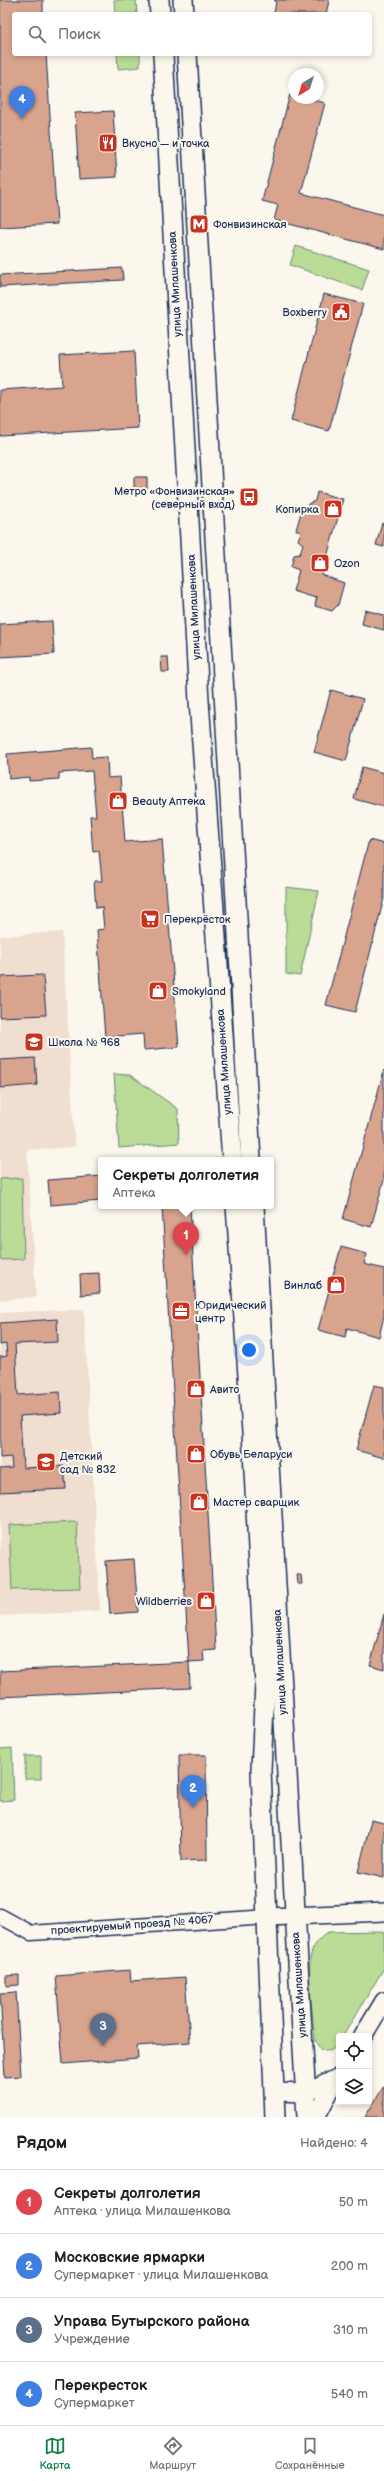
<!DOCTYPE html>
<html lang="ru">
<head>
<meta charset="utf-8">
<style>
  body { margin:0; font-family:"Balsamiq Sans",sans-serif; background:#f6f6f6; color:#202124 }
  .controls { position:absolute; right:12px; bottom:12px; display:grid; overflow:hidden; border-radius:4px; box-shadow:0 2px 6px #0003 }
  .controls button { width:36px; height:36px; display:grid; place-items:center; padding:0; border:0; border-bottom:1px solid #e0e0e0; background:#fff; color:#202124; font:20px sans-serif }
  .compass { position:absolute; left:288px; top:68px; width:36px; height:36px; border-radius:50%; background:#fff; box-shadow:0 2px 6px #0003; rotate:218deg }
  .you { position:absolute; left:249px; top:1350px; width:14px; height:14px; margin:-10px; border:3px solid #fff; border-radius:50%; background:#1a73e8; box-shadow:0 0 0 6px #1a73e833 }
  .badge { display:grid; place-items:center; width:26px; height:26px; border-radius:50%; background:#0b8043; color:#fff; font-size:13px; font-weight:700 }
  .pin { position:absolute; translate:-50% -33px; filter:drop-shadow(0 1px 2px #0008) }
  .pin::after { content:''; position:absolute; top:21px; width:14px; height:12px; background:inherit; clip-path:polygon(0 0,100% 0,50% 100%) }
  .popup { position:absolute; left:98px; top:1157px; width:176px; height:52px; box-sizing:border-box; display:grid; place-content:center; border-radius:4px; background:#fff; filter:drop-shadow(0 1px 3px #0005); font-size:13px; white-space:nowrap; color:#757577 }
  .popup b { font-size:15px; color:#202124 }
  .popup::after { content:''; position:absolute; left:50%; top:100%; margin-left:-8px; border:8px solid transparent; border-top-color:#fff }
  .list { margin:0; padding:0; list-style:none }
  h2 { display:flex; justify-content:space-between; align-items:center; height:52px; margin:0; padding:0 16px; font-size:17px }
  h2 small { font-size:13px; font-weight:400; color:#757577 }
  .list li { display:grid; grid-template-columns:26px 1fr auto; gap:12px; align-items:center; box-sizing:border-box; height:64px; padding:0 16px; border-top:1px solid #e0e0e0 }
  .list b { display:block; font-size:15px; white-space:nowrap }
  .list p { margin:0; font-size:13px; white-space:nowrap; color:#757577 }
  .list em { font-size:13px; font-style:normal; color:#757577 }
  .icon { flex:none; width:22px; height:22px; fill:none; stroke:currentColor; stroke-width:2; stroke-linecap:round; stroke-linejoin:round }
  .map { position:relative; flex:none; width:384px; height:2117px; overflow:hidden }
  .search { position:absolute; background:#fff; box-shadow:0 2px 6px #0003; left:12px; right:12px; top:12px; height:44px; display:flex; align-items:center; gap:10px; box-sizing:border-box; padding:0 14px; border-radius:4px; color:#757577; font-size:15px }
  .sheet { height:308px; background:#fff }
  nav { display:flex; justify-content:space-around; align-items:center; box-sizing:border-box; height:56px; border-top:1px solid #e0e0e0; background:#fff; font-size:11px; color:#757577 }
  nav a { display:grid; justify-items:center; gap:2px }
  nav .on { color:#0b8043 }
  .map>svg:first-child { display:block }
  .built { fill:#f0ded0 }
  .green { fill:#badc96; stroke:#6a867a }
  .building { fill:#d8a48d; stroke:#1b2f5e }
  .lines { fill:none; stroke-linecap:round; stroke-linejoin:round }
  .minor-casing { stroke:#1b2f5e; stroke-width:17 }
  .tertiary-casing { stroke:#1b2f5e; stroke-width:20 }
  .secondary-casing { stroke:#1b2f5e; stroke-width:22 }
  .minor { stroke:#fbf7ec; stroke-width:14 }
  .tertiary { stroke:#fbf7ec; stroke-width:17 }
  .secondary { stroke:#fbf7ec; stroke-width:19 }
  .labels { text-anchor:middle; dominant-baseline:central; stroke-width:4; stroke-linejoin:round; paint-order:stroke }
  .poi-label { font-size:11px; fill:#1b2f5e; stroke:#fbf7ec; text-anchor:start }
  .street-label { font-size:11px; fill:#1b2f5e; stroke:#fbf7ec }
</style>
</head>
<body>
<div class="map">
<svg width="384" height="2117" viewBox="0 0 384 2117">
  <rect width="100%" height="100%" fill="#fbf7ec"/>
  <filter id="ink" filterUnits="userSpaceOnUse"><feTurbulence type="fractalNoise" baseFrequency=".025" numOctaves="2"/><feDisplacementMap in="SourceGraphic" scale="8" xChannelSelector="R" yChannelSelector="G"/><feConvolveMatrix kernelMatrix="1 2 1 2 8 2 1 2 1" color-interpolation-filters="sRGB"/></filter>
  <g filter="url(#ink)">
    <!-- built -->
    <g class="built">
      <polygon points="62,932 75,1147 27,1150 36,1297 0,1300 0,936"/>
      <polygon points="84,1309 100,1611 0,1616 0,1313"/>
    </g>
    <!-- green -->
    <g class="green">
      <polygon points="114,0 136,0 137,14 115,14"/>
      <polygon points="117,54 140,54 140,67 118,69"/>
      <polygon points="296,246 369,269 362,290 290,265"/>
      <polygon points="286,887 319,891 300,976 286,974"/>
      <polygon points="114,1074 130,1075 178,1109 179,1143 119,1148"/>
      <polygon points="22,1178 24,1259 0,1260 0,1179"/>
      <polygon points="77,1522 80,1588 12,1590 9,1525"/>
      <polygon points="12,1748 14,1800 0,1801 0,1749"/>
      <rect x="25" y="1756" width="16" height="23"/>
      <path d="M 381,1931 L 384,1933 L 384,1968 L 343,2036 L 339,2036 L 336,2047 L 330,2051 L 321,2050 L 315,2041 C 313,2015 308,1986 310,1960 C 311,1948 318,1939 328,1932 Z"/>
    </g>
    <!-- building -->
    <g class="building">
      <polygon points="0,0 43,0 43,14 14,14 14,54 46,54 57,224 0,227"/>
      <polygon points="274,0 327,0 329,1 326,14 274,14 276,1"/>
      <polygon points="290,94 294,95 294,98 307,98 325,103 301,193 384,215 384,249 274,220 278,205 262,201"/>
      <polygon points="113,111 117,177 79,179 75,113"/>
      <polygon points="122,268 123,280 0,287 0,275"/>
      <polygon points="324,294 363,304 329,431 291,421"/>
      <polygon points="134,351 138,428 0,436 0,390 62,386 60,355"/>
      <polygon points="134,477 147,477 147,489 134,490"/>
      <polygon points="317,492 343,499 322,575 344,583 338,605 332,611 315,606 317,596 316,598 293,591 299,570 291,567 294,555 300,554 303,544 298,540 301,532 296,530 302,509 307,511 308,504 315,501"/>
      <polygon points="382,523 384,524 384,547 376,545"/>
      <polygon points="365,610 384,615 384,630 362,624"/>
      <polygon points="52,621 54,654 0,657 0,624"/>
      <polygon points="161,657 168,657 169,672 162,672"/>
      <polygon points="331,690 363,699 346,761 314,752"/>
      <polygon points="91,747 92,758 107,757 108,778 120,777 125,842 162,839 179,1047 144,1050 143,1034 105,1037 97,930 104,929 102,907 96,908 94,881 102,881 99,851 93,852 90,816 96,816 92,771 59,773 59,779 29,781 29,777 9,779 7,754"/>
      <polygon points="362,767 384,773 384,807 354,799"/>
      <polygon points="369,840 384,844 384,898 355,1012 326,1005"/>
      <polygon points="43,975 46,1015 0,1017 0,977"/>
      <polygon points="35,1058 37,1085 0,1088 0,1060"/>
      <polygon points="384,1070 384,1180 371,1227 343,1219"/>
      <polygon points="101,1176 101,1201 50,1205 48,1180"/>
      <polygon points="162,1206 190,1206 216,1650 203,1651 204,1661 189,1662"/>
      <polygon points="341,1247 367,1254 364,1264 384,1269 384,1316 379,1337 347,1328 345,1337 318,1330"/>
      <polygon points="99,1273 100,1293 81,1295 80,1274"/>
      <polygon points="57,1319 58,1342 15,1344 18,1395 60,1392 61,1413 20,1416 23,1468 64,1466 66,1489 0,1492 0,1469 12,1468 11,1457 0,1458 0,1357 7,1356 6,1344 0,1345 0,1323"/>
      <polygon points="374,1385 384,1387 384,1458 356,1450"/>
      <polygon points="134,1559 138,1612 110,1614 106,1561"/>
      <polygon points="297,1575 301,1575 302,1584 298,1584"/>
      <polygon points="384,1614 384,1669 370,1665"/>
      <polygon points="189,1662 190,1688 0,1697 0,1671"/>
      <polygon points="179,1755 206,1755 207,1860 181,1861"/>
      <polygon points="371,1820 384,1823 384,1878 358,1872"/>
      <polygon points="130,1970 131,1981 185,1977 190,2042 137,2046 138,2058 63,2064 56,1976"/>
      <polygon points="19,1975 19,1985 6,1986 6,1976"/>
      <polygon points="16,1992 21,2076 5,2077 0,1993"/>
      <polygon points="384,2086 384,2117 365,2117"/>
    </g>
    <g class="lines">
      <defs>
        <polyline id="minor" points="0,1916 31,1933 268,1917"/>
        <g id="tertiary">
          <polyline points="268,1917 384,1912"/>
          <polyline points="363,2036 384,2001"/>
          <polyline points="274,2092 306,2093 337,2078"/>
          <polyline points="316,2117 337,2078"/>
        </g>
        <g id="secondary">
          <polyline points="159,0 160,14"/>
          <polyline points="183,0 184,14"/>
          <polyline points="163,54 199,701 232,1160"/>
          <polyline points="187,54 251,1160"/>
          <polyline points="236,1206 252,1432 265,1684 261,1770 275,2117"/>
          <polyline points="254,1206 307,2117"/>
        </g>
      </defs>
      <!-- minor casing -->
      <use href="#minor" class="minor-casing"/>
      <!-- tertiary casing -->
      <use href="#tertiary" class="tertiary-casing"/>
      <!-- secondary casing -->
      <use href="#secondary" class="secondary-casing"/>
      <!-- minor -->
      <use href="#minor" class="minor"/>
      <!-- tertiary -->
      <use href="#tertiary" class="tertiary"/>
      <!-- secondary -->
      <use href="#secondary" class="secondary"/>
    </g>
  </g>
  <!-- icons -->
  <defs>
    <symbol id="restaurant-square" viewBox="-11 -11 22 22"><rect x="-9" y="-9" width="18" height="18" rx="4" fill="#c8321e" stroke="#fbf7ec"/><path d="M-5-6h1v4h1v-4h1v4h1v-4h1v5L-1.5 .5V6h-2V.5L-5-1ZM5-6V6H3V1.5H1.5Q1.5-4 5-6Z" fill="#fff"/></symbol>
    <symbol id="metro-square" viewBox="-11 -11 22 22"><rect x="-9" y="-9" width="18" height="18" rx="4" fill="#c8321e" stroke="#fbf7ec"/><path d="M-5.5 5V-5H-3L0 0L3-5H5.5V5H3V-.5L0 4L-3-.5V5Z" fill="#fff"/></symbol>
    <symbol id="civic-square" viewBox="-11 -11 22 22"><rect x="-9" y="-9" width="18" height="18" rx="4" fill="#c8321e" stroke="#fbf7ec"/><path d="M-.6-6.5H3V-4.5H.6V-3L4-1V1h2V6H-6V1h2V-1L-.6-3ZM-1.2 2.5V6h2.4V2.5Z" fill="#fff"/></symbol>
    <symbol id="bus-square" viewBox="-11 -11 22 22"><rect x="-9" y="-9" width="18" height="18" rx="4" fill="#c8321e" stroke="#fbf7ec"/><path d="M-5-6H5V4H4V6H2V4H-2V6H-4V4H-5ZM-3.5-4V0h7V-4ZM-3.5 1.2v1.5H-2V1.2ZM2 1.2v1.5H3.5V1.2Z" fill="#fff"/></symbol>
    <symbol id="shop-square" viewBox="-11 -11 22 22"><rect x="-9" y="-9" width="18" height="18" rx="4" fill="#c8321e" stroke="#fbf7ec"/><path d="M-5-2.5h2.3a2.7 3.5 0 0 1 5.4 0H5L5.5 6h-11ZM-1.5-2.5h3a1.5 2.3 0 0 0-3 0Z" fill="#fff"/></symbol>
    <symbol id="supermarket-square" viewBox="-11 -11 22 22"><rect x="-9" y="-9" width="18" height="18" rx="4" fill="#c8321e" stroke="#fbf7ec"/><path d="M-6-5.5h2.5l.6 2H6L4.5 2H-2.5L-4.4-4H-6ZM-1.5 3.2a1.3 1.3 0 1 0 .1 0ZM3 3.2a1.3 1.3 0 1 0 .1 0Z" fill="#fff"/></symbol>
    <symbol id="school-square" viewBox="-11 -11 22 22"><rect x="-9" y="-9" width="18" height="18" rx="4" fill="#c8321e" stroke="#fbf7ec"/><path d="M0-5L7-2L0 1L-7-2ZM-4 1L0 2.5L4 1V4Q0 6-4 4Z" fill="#fff"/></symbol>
    <symbol id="office-square" viewBox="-11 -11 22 22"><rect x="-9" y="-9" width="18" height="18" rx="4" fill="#c8321e" stroke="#fbf7ec"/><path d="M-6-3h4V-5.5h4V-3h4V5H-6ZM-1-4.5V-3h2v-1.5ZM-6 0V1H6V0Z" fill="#fff"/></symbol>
  </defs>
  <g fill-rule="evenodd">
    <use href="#restaurant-square" x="97" y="132" width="22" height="22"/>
    <use href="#metro-square" x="188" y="213" width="22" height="22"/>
    <use href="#civic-square" x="330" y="301" width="22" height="22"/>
    <use href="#bus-square" x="238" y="486" width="22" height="22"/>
    <use href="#shop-square" x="322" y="498" width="22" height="22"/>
    <use href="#shop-square" x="309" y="552" width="22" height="22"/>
    <use href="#shop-square" x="107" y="790" width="22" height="22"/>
    <use href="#supermarket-square" x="139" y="908" width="22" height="22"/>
    <use href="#shop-square" x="147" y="980" width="22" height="22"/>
    <use href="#school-square" x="23" y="1031" width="22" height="22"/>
    <use href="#shop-square" x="325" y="1274" width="22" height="22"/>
    <use href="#office-square" x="170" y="1300" width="22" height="22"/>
    <use href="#shop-square" x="185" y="1378" width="22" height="22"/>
    <use href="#shop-square" x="185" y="1443" width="22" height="22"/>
    <use href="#school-square" x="35" y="1451" width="22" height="22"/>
    <use href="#shop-square" x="188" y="1491" width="22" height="22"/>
    <use href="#shop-square" x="195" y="1590" width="22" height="22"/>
  </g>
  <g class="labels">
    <!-- poi labels -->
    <g class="poi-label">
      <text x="122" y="143">Вкусно — и точка</text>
      <text x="213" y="224">Фонвизинская</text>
      <text x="327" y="312" text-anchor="end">Boxberry</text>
      <text x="235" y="491" text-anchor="end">Метро «Фонвизинская»<tspan x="235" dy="13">(северный вход)</tspan></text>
      <text x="319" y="509" text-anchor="end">Копирка</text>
      <text x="334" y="563">Ozon</text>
      <text x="132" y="801">Beauty Аптека</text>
      <text x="164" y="919">Перекрёсток</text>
      <text x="172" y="991">Smokyland</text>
      <text x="48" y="1042">Школа № 968</text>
      <text x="322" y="1285" text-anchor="end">Винлаб</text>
      <text x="195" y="1305">Юридический<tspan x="195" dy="13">центр</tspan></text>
      <text x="210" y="1389">Авито</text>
      <text x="210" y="1454">Обувь Беларуси</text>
      <text x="60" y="1456">Детский<tspan x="60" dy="13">сад № 832</tspan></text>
      <text x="213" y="1502">Мастер сварщик</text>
      <text x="192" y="1601" text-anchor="end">Wildberries</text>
    </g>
    <!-- street labels -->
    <g class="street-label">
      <text transform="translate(175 284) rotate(-93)">улица Милашенкова</text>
      <text transform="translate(194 607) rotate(-93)">улица Милашенкова</text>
      <text transform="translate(224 1062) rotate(-94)">улица Милашенкова</text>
      <text transform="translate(280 1662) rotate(-93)">улица Милашенкова</text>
      <text transform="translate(132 1925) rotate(-4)">проектируемый проезд № 4067</text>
      <text transform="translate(299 1985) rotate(-94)">улица Милашенкова</text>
    </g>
  </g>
</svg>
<div class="controls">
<button><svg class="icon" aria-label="locate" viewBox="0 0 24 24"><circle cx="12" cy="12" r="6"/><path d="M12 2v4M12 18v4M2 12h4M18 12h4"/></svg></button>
<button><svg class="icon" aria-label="layers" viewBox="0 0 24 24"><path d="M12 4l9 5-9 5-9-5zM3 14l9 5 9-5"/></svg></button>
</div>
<svg class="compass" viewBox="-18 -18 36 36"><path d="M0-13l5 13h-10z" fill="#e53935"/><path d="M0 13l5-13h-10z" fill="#757577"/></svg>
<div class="you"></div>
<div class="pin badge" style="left:186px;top:1255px;background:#e0444e">1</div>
<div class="popup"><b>Секреты долголетия</b>Аптека</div>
<div class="pin badge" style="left:193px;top:1808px;background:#3f7fe0">2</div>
<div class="pin badge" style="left:103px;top:2046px;background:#5c6f8a">3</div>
<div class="pin badge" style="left:22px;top:119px;background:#3f7fe0">4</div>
<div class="search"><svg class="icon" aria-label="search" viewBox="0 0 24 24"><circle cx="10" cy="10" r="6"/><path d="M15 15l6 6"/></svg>Поиск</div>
</div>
<section class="sheet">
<h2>Рядом<small>Найдено: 4</small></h2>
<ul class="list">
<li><span class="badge" style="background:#e0444e">1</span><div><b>Секреты долголетия</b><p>Аптека · улица Милашенкова</p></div><em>50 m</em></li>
<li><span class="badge" style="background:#3f7fe0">2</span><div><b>Московские ярмарки</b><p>Супермаркет · улица Милашенкова</p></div><em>200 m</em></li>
<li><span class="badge" style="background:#5c6f8a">3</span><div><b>Управа Бутырского района</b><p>Учреждение</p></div><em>310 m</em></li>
<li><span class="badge" style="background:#3f7fe0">4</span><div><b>Перекресток</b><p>Супермаркет</p></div><em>540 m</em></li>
</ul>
</section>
<nav>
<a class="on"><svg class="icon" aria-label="map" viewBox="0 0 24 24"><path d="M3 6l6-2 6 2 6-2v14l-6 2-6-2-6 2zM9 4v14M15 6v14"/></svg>Карта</a>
<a><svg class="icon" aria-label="directions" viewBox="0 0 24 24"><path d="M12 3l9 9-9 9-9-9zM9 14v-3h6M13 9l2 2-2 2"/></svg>Маршрут</a>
<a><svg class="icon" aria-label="saved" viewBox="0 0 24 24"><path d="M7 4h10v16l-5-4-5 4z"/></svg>Сохранённые</a>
</nav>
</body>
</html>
